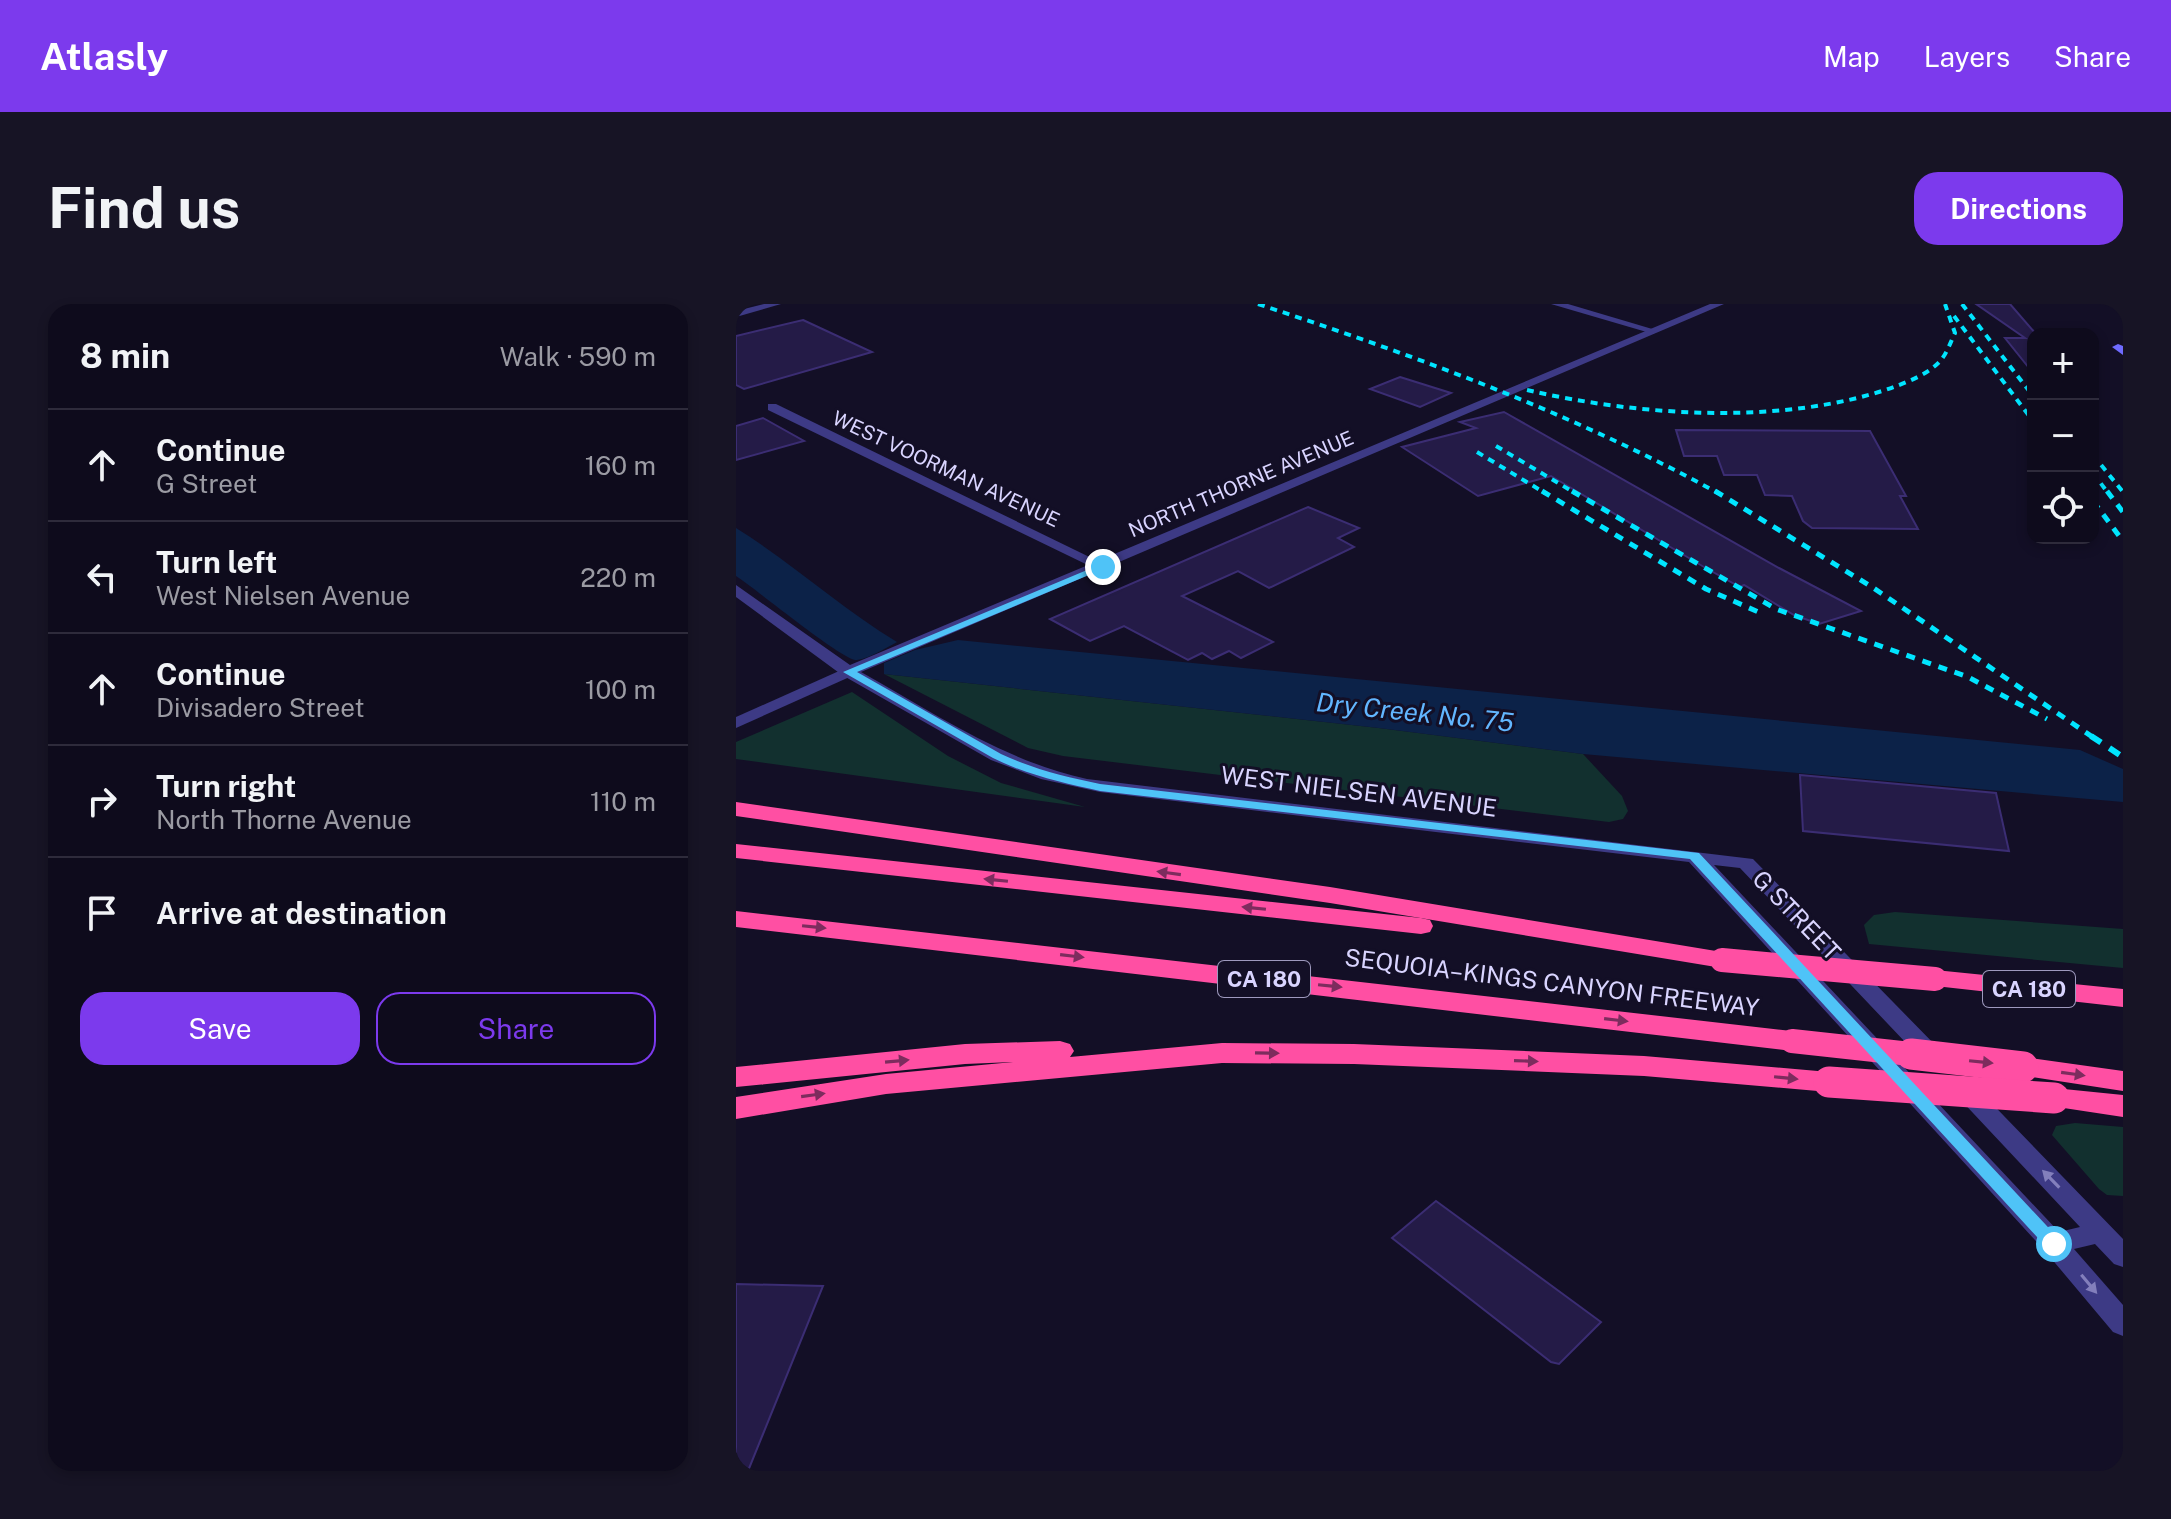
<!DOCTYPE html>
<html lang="en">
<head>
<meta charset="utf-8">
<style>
  body { margin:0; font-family:"Public Sans",sans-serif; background:#171425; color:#f1f3f6 }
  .controls { position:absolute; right:24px; top:24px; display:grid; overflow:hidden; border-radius:16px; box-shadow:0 4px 12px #0003 }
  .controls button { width:72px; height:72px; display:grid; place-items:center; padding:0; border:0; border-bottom:2px solid #2e2b3b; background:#0e0b1c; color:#f1f3f6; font:40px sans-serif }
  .stop { position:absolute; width:24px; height:24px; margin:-18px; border:6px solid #4fc3f7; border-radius:50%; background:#fff }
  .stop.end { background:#4fc3f7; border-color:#fff; box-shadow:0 2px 8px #0008 }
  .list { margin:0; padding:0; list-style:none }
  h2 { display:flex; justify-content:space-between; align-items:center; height:104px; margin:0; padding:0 32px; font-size:34px }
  h2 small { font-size:26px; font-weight:400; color:#9b9ba3 }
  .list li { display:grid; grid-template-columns:52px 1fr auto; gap:24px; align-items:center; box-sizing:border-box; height:112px; padding:0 32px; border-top:2px solid #2e2b3b }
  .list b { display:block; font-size:30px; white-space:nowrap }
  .list p { margin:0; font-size:26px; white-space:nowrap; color:#9b9ba3 }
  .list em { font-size:26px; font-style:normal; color:#9b9ba3 }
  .actions { display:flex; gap:16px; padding:24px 32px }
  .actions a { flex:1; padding:18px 0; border:2px solid #7c3aed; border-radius:24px; text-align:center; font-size:28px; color:#7c3aed }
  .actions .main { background:#7c3aed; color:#fff }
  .icon { flex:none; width:44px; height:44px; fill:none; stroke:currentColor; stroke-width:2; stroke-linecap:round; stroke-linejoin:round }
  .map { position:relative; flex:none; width:1387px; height:1167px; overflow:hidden; border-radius:24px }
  header { display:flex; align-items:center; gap:48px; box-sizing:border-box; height:112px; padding:0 40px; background:#7c3aed; color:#fff }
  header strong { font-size:38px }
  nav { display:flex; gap:44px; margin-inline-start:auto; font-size:28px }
  .intro { display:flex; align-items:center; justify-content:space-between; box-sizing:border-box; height:192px; padding:0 48px }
  h1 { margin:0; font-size:56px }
  .button { padding:20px 36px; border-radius:24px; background:#7c3aed; color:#fff; font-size:28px; font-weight:700 }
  main { display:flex; gap:48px; padding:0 48px }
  aside { flex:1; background:#0e0b1c; border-radius:24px; box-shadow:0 4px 12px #0003 }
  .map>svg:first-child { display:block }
  .green { fill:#12302f }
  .water { fill:#0c2248 }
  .building { fill:#241b47; stroke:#3b2d73; stroke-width:2 }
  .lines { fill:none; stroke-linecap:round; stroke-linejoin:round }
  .minor { fill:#3d3a85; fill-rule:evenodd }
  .tertiary { fill:#3d3a85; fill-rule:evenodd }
  .secondary { fill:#6f6bff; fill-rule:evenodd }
  .motorway { fill:#ff4fa3; fill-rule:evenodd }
  .rail-far2 { stroke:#00e5ff; stroke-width:4; stroke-dasharray:7 6; stroke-linecap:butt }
  .rail-far1 { stroke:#00e5ff; stroke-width:5; stroke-dasharray:9 8; stroke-linecap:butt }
  .rail { stroke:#00e5ff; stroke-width:6; stroke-dasharray:12 10; stroke-linecap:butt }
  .motorway-bridge-far1 { stroke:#ff4fa3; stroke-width:24 }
  .motorway-bridge { stroke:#ff4fa3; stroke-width:31 }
  .oneway { fill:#7d2c5e }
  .oneway2 { fill:#837fbc }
  .route { fill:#4fc3f7 }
  .labels { text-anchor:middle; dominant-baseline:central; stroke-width:6; stroke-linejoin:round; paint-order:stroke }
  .far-street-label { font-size:20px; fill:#d9d4ff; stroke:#130f26 }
  .shield { fill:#130f26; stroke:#9e99be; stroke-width:2 }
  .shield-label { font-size:22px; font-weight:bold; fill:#d9d4ff }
  .street-label { font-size:24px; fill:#d9d4ff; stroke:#130f26 }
  .water-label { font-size:26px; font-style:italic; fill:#62b6ff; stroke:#130f26 }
</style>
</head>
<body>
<header>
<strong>Atlasly</strong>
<nav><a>Map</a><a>Layers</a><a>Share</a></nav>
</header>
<div class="intro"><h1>Find us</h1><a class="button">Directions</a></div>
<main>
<aside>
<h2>8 min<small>Walk · 590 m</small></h2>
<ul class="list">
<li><svg class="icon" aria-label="ahead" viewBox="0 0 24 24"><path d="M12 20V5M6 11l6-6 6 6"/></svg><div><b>Continue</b><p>G Street</p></div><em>160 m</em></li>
<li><svg class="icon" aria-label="left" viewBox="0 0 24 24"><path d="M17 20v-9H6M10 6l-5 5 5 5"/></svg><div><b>Turn left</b><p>West Nielsen Avenue</p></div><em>220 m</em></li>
<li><svg class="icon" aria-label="ahead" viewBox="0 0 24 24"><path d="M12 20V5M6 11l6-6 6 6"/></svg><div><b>Continue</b><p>Divisadero Street</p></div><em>100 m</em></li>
<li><svg class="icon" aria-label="right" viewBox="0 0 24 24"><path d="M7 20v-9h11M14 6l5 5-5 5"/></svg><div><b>Turn right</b><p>North Thorne Avenue</p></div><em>110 m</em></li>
<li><svg class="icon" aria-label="arrive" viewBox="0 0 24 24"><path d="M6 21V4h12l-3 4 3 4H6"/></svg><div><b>Arrive at destination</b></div></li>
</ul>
<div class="actions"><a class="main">Save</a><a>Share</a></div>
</aside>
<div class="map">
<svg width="1387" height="1167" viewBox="0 0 1387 1167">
  <rect width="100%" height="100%" fill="#130f26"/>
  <!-- green -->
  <g class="green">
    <polygon points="148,370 643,424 847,450 886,492 892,507 887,515 873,518 327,452 292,444"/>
    <polygon points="116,388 212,452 265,479 349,503 0,455 0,438"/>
    <polygon points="1159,608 1387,625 1387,664 1133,640 1128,621 1138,611"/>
    <polygon points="1339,819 1387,823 1387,892 1371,891 1363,885 1316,831 1320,822"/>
  </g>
  <!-- water -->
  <g class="water">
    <path d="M 0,224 C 56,259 105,304 161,338 C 150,344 134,354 121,356 C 107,357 19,284 0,272 Z"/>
    <polygon points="222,336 1344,446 1387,465 1387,498 847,450 643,424 148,370 148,359 179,346"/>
  </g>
  <!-- building -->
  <g class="building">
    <polygon points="1240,0 1274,0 1300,30 1297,30 1297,69 1269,34 1289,34"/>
    <polygon points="67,16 136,48 8,85 0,81 0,32"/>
    <polygon points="664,73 715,89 684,103 634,85"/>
    <polygon points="768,108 1043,264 1125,307 1083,320 1058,311 1008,281 1004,283 968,263 815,172 742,192 666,143 740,124 724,118"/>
    <polygon points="27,114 68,137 0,156 0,122"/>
    <polygon points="940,126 1134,127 1170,192 1164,192 1182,225 1076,224 1067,217 1056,192 1029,191 1021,171 988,171 981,152 948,152"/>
    <polygon points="572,203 623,224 602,234 618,243 533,284 502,267 446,292 537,338 505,354 493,347 476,355 466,349 452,356 388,322 354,337 314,315"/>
    <polygon points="1064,471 1260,489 1273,547 1067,527"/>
    <polygon points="700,897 865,1018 823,1060 815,1058 656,934"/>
    <polygon points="0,980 87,982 12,1167 0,1167"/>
  </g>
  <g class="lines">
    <!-- minor -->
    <g class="minor">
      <polygon points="28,0 45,0 0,13 0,7"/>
      <polygon points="815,0 832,0 923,27 914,29"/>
      <polygon points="32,100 40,100 374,263 367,267 362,266 32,106"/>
      <polygon points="112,363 118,365 120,368 118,371 0,424 0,413"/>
    </g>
    <!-- tertiary -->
    <path class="tertiary" d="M 974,0 L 988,0 L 125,368 C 198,409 268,457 351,475 L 1017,555 L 1205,747 L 1208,753 L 1205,759 L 1189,759 L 1004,564 L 978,561 L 1323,928 L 1344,923 L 1222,793 L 1218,787 L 1222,781 L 1230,778 L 1238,781 L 1387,935 L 1387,963 L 1378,960 L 1359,940 L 1338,945 L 1387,1001 L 1387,1032 L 1377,1028 L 1309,947 L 953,558 L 364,488 L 305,475 L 255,456 L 106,371 L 0,293 L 0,281 L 114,361 Z"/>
    <!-- secondary -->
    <polygon class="secondary" points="1382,40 1387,42 1387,51 1376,43"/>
    <!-- motorway -->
    <g class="motorway">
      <polygon points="0,498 594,583 986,648 995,650 999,656 995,662 986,664 594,599 0,512"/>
      <polygon points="0,540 685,614 694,616 697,622 694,628 685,630 0,554"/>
      <polygon points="0,607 1056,727 1066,730 1070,737 1066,744 1056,747 0,623"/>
      <polygon points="1199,666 1387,685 1387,703 1190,681 1186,675 1190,669"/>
      <polygon points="324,737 334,740 338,747 334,753 486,739 618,740 908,752 1093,768 1103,771 1107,778 1103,785 1093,788 908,772 618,760 486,759 150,790 0,815 0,793 150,770 277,758 229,760 0,783 0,763 229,740"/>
      <polygon points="1287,753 1387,767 1387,787 1277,770 1273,763 1277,756"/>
      <polygon points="1318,784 1387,791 1387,813 1308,801 1304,794 1308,787"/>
    </g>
    <!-- rail-far2 -->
    <g class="rail-far2">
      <path d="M 522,0 C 680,52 836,109 982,189"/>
      <polyline points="1226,0 1297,92"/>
      <polyline points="1218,12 1297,117"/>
      <path d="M 791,86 C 903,112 1048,122 1158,83 C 1174,77 1194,69 1205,56 C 1211,49 1215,37 1219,29 L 1209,0"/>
      <polyline points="760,142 839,189"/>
      <polyline points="741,148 809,189"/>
      <polyline points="1357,151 1387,188"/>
      <polyline points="1357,169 1372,189"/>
    </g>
    <!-- rail-far1 -->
    <g class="rail-far1">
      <polyline points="806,187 970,285 1027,310"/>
      <polyline points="836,187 1040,305 1232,373 1311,415"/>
      <polyline points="979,187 1136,283 1358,434"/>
      <polyline points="1371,187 1387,208"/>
      <polyline points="1357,197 1387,237"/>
    </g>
    <!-- rail -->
    <polyline class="rail" points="1355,432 1387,453"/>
    <!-- motorway-bridge-far1 -->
    <g class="motorway-bridge-far1">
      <polyline points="986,656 1199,675"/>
      <polyline points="1056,737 1193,752"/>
    </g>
    <!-- motorway-bridge -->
    <g class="motorway-bridge">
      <polyline points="1175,750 1287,763"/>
      <polyline points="1093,778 1318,794"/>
    </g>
  </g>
  <!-- one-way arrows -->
  <defs><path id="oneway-solid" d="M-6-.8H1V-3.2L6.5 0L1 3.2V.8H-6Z" transform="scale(2)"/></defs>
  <g class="oneway">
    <use href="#oneway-solid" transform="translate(433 569) rotate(-172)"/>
    <use href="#oneway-solid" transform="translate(260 576) rotate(-174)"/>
    <use href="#oneway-solid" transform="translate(518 604) rotate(-174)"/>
    <use href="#oneway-solid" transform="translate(78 623) rotate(6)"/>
    <use href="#oneway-solid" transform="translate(336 652) rotate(7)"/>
    <use href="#oneway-solid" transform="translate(594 682) rotate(6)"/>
    <use href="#oneway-solid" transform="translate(880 716) rotate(7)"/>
    <use href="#oneway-solid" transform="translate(531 749) rotate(1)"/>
    <use href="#oneway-solid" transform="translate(161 757) rotate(-5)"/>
    <use href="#oneway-solid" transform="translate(790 757) rotate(2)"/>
    <use href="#oneway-solid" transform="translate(1245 758) rotate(6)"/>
    <use href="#oneway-solid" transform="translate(1337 770) rotate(8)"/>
    <use href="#oneway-solid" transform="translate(1050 774) rotate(6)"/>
    <use href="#oneway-solid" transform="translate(77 791) rotate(-8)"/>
  </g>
  <g class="oneway2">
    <use href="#oneway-solid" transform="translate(1315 875) rotate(-134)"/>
    <use href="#oneway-solid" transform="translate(1353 980) rotate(50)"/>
  </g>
  <!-- route -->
  <path class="route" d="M 363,261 L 372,263 L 121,368 L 265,450 C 297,465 330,473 364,480 L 963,549 L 1324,936 L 1327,940 L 1324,945 L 1312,945 L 954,555 L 364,487 C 327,479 291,471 257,454 L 107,368 Z"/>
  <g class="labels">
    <!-- far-street labels -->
    <g class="far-street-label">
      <text transform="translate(210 165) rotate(25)">WEST VOORMAN AVENUE</text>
      <text transform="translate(505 180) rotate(-23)">NORTH THORNE AVENUE</text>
    </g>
    <!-- shield labels -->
    <g class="shield">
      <rect x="482" y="657" width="92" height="36" rx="6"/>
      <rect x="1247" y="667" width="92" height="36" rx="6"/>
    </g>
    <g class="shield-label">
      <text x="528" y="675">CA 180</text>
      <text x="1293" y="685">CA 180</text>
    </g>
    <!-- street labels -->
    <g class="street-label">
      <text transform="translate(623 487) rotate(7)">WEST NIELSEN AVENUE</text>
      <text transform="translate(1061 611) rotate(46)">G STREET</text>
      <text transform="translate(816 678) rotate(7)">SEQUOIA–KINGS CANYON FREEWAY</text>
    </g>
    <!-- water labels -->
    <g class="water-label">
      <text transform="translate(679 408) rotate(6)">Dry Creek No. 75</text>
    </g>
  </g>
</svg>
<div class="controls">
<button>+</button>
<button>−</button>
<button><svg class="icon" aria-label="locate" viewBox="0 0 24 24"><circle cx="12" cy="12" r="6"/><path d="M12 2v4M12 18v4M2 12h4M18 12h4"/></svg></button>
</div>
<div class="stop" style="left:1318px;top:940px"></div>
<div class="stop end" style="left:367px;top:263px"></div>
</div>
</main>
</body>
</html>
